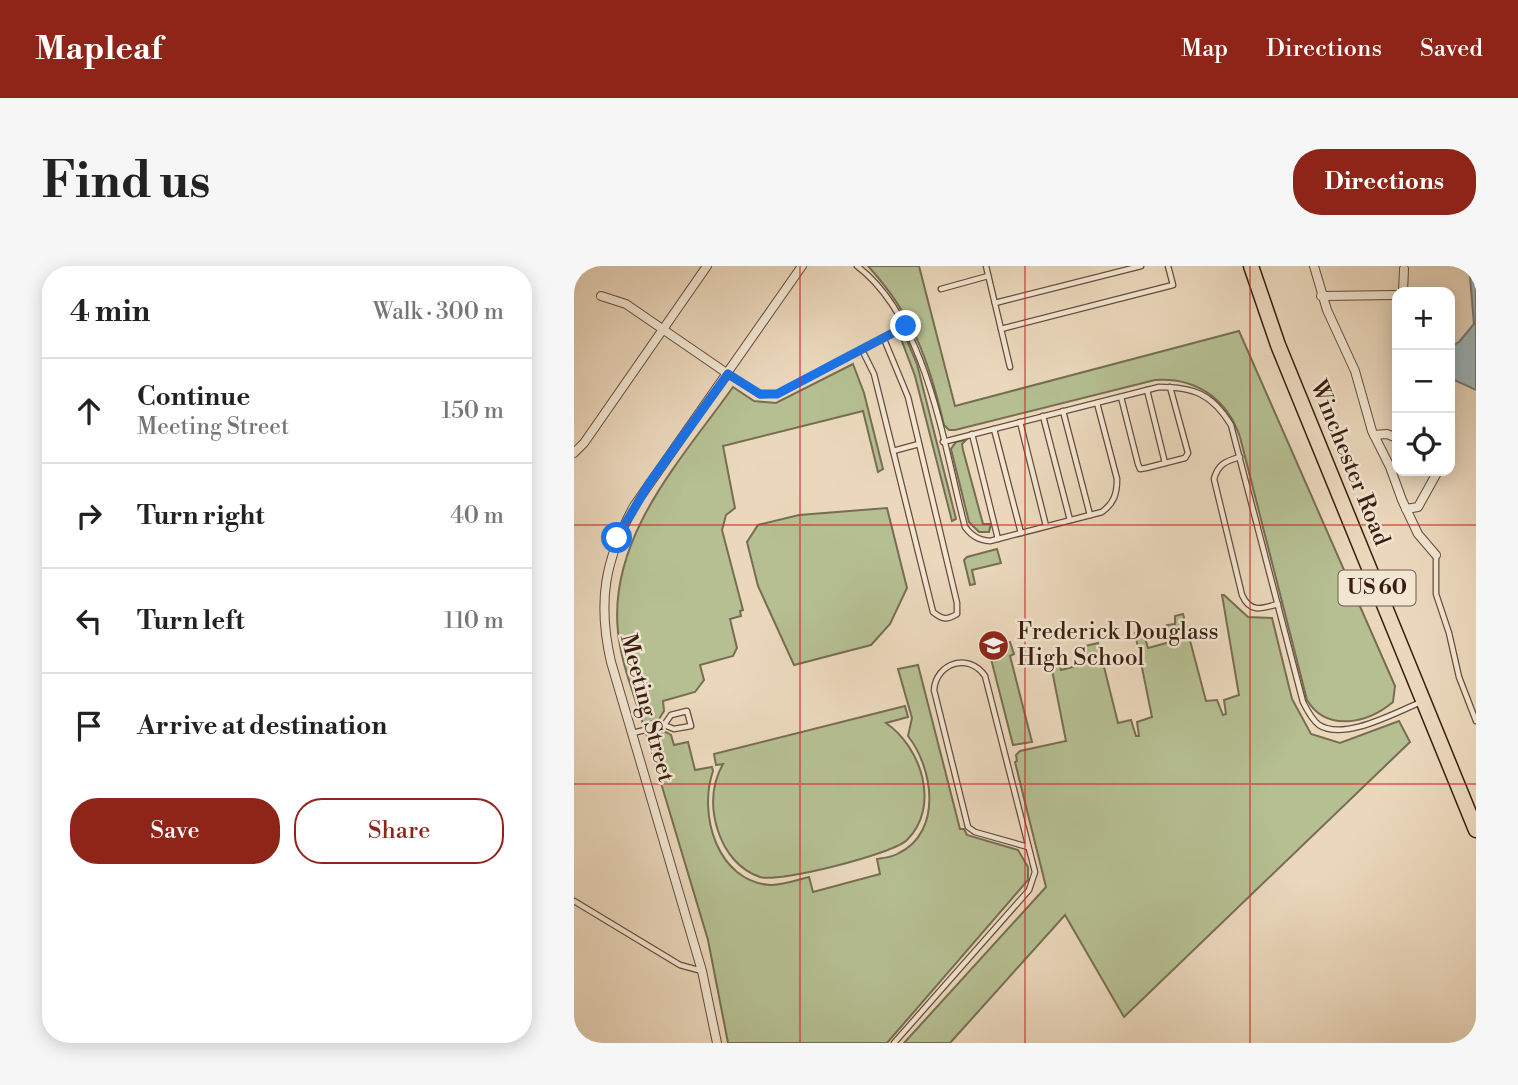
<!DOCTYPE html>
<html lang="en">
<head>
<meta charset="utf-8">
<style>
  body { margin:0; font-family:"Libre Bodoni",serif; background:#f6f6f6; color:#222 }
  .controls { position:absolute; right:21px; top:21px; display:grid; overflow:hidden; border-radius:14px; box-shadow:0 4px 18px #0003 }
  .controls button { width:63px; height:63px; display:grid; place-items:center; padding:0; border:0; border-bottom:2px solid #e0e0e0; background:#fff; color:#222; font:35px sans-serif }
  .stop { position:absolute; width:21px; height:21px; margin:-16px; border:5px solid #1a73e8; border-radius:50%; background:#fff }
  .stop.end { background:#1a73e8; border-color:#fff; box-shadow:0 2px 7px #0008 }
  .list { margin:0; padding:0; list-style:none }
  h2 { display:flex; justify-content:space-between; align-items:center; height:91px; margin:0; padding:0 28px; font-size:30px }
  h2 small { font-size:23px; font-weight:400; color:#767676 }
  .list li { display:grid; grid-template-columns:46px 1fr auto; gap:21px; align-items:center; box-sizing:border-box; height:105px; padding:0 28px; border-top:2px solid #e0e0e0 }
  .list b { display:block; font-size:26px; white-space:nowrap }
  .list p { margin:0; font-size:23px; white-space:nowrap; color:#767676 }
  .list em { font-size:23px; font-style:normal; color:#767676 }
  .actions { display:flex; gap:14px; padding:21px 28px }
  .actions a { flex:1; padding:16px 0; border:2px solid #8f2418; border-radius:28px; text-align:center; font-size:24px; color:#8f2418 }
  .actions .main { background:#8f2418; color:#fff }
  .icon { flex:none; width:38px; height:38px; fill:none; stroke:currentColor; stroke-width:2; stroke-linecap:round; stroke-linejoin:round }
  .map { position:relative; flex:none; width:902px; height:777px; overflow:hidden; border-radius:28px }
  header { display:flex; align-items:center; gap:42px; box-sizing:border-box; height:98px; padding:0 35px; background:#8f2418; color:#fff }
  header strong { font-size:33px }
  nav { display:flex; gap:38px; margin-inline-start:auto; font-size:24px }
  .intro { display:flex; align-items:center; justify-content:space-between; box-sizing:border-box; height:168px; padding:0 42px }
  h1 { margin:0; font-size:49px }
  .button { padding:18px 32px; border-radius:28px; background:#8f2418; color:#fff; font-size:24px; font-weight:700 }
  main { display:flex; gap:42px; padding:0 42px }
  aside { flex:1; background:#fff; border-radius:28px; box-shadow:0 4px 18px #0003 }
  .map>svg:first-child { display:block }
  .green { fill:#b5bf92; stroke:#776e52; stroke-width:2 }
  .water { fill:#9eb7bc; stroke:#767978; stroke-width:2 }
  .lines { fill:none; stroke-linecap:round; stroke-linejoin:round }
  .service-casing { stroke:#664c3c; stroke-width:7 }
  .minor-casing { stroke:#664c3c; stroke-width:10 }
  .trunk-casing { stroke:#391d11; stroke-width:17 }
  .service { stroke:#f2e6d3; stroke-width:4.5 }
  .minor { stroke:#f2e6d3; stroke-width:8 }
  .trunk { stroke:#ebd8bc; stroke-width:14 }
  .route { stroke:#1a73e8; stroke-width:9 }
  .grid { fill:none; stroke:#d62828; stroke-width:2; stroke-opacity:0.55 }
  .labels { text-anchor:middle; dominant-baseline:central; stroke-width:5; stroke-linejoin:round; paint-order:stroke }
  .shield { fill:#f2e6d3; stroke:#70594b; stroke-width:2 }
  .shield-label { font-size:21px; font-weight:bold; fill:#391d11 }
  .street-label { font-size:23px; fill:#391d11; stroke:#f2e6d3 }
  .poi-label { font-size:23px; fill:#391d11; stroke:#f2e6d3; text-anchor:start }
</style>
</head>
<body>
<header>
<strong>Mapleaf</strong>
<nav><a>Map</a><a>Directions</a><a>Saved</a></nav>
</header>
<div class="intro"><h1>Find us</h1><a class="button">Directions</a></div>
<main>
<aside>
<h2>4 min<small>Walk · 300 m</small></h2>
<ul class="list">
<li><svg class="icon" aria-label="ahead" viewBox="0 0 24 24"><path d="M12 20V5M6 11l6-6 6 6"/></svg><div><b>Continue</b><p>Meeting Street</p></div><em>150 m</em></li>
<li><svg class="icon" aria-label="right" viewBox="0 0 24 24"><path d="M7 20v-9h11M14 6l5 5-5 5"/></svg><div><b>Turn right</b></div><em>40 m</em></li>
<li><svg class="icon" aria-label="left" viewBox="0 0 24 24"><path d="M17 20v-9H6M10 6l-5 5 5 5"/></svg><div><b>Turn left</b></div><em>110 m</em></li>
<li><svg class="icon" aria-label="arrive" viewBox="0 0 24 24"><path d="M6 21V4h12l-3 4 3 4H6"/></svg><div><b>Arrive at destination</b></div></li>
</ul>
<div class="actions"><a class="main">Save</a><a>Share</a></div>
</aside>
<div class="map">
<svg width="902" height="777" viewBox="0 0 902 777">
  <rect width="100%" height="100%" fill="#ebd8bc"/>
  <filter id="stains"><feTurbulence type="fractalNoise" baseFrequency=".00286" numOctaves="4"/><feColorMatrix values="0 0 0 0 .2 0 0 0 0 .09 0 0 0 0 .02 0 0 0 .5 -.17"/></filter>
  <radialGradient id="worn" r=".72"><stop offset=".6" stop-color="#630" stop-opacity="0"/><stop offset="1" stop-color="#630" stop-opacity=".3"/></radialGradient>
  <!-- green -->
  <g class="green">
    <path d="M 294,0 L 345,0 L 381,140 L 665,65 L 821,420 L 819,436 C 794,457 753,467 733,434 L 666,171 C 653,133 622,111 581,114 L 381,164 L 375,164 L 370,159 C 355,95 339,49 294,0 Z"/>
    <polygon points="326,70 332,72 343,98 382,253 378,255 341,110"/>
    <path d="M 279,98 L 290,127 L 309,203 L 304,206 L 289,145 L 149,180 L 161,242 L 152,249 L 148,264 L 169,344 L 166,345 L 167,350 L 156,353 L 163,382 L 159,390 L 126,399 L 130,414 L 121,426 L 89,435 L 90,445 L 85,453 L 69,458 C 60,428 47,397 44,366 C 34,271 107,194 159,121 L 180,135 L 202,137 Z"/>
    <polygon points="392,174 388,178 389,184 409,258 417,258 415,266 405,266 395,256 377,183 382,176"/>
    <polygon points="313,242 333,322 316,358 297,379 220,399 184,320 173,276 184,259 225,249"/>
    <polygon points="423,283 427,297 398,304 401,318 396,319 390,294 393,291"/>
    <polygon points="648,329 650,329 674,351 698,352 718,433 737,468 766,477 825,455 836,476 550,751 491,649 376,777 330,777 472,621 441,496 443,495 442,489 446,485 492,475 475,389 482,387 487,404 510,398 507,381 524,377 544,457 557,454 562,470 565,470 563,456 578,451 561,367 569,365 574,382 596,376 593,359 601,358 601,350 609,348 632,435 643,434 649,449 652,448 650,434 665,429"/>
    <polygon points="436,376 440,388 436,390 458,476 439,479 415,385 418,380"/>
    <path d="M 344,399 L 386,563 L 390,563 L 393,569 L 444,584 L 454,601 L 454,614 L 313,777 L 154,777 L 134,674 L 72,467 L 88,464 L 97,469 L 100,479 L 114,476 L 121,504 L 138,501 L 139,505 C 124,548 143,616 197,619 C 210,619 223,614 235,611 L 239,626 L 306,608 L 303,593 C 310,592 319,591 325,587 C 369,565 359,502 334,470 L 338,452 L 324,403 Z"/>
    <path d="M 331,440 L 334,451 L 312,457 C 347,481 367,540 333,574 C 319,588 205,617 186,611 C 165,604 151,586 144,565 C 137,543 137,519 149,498 L 142,499 L 140,488 Z"/>
  </g>
  <!-- water -->
  <polygon class="water" points="895,0 902,0 902,124 876,112 876,81 885,76 900,58"/>
  <g class="lines">
    <defs>
      <g id="service">
        <path d="M 283,0 C 353,53 370,181 391,261 C 398,270 404,274 416,275 L 528,246 C 540,237 543,228 543,213 L 523,137"/>
        <polyline points="412,0 436,101"/>
        <polyline points="367,23 414,10"/>
        <polyline points="421,37 567,0"/>
        <polyline points="427,63 599,19 594,0"/>
        <path d="M 288,84 L 300,108 L 359,346 C 369,354 373,354 383,348 L 383,337 L 334,131 L 310,73"/>
        <polyline points="155,109 186,129 203,128 332,60"/>
        <polyline points="573,124 591,197"/>
        <polyline points="547,131 564,198 566,203 572,202 611,192 614,187 596,121"/>
        <polyline points="489,145 516,249"/>
        <polyline points="469,150 496,254"/>
        <polyline points="446,156 472,260"/>
        <polyline points="420,163 447,267"/>
        <polyline points="398,168 424,273"/>
        <path d="M 369,176 L 585,121 C 620,121 638,128 657,159 L 729,436 C 733,444 738,454 745,459 C 770,475 820,447 845,437"/>
        <polyline points="319,185 345,178"/>
        <path d="M 666,191 C 652,195 644,198 640,213 L 668,329 C 676,347 687,343 704,338"/>
        <polyline points="862,289 862,328 875,367 885,411 902,455"/>
        <polyline points="59,467 90,459 97,449 113,445 117,460 100,463 90,459"/>
        <polyline points="0,635 106,699 128,705"/>
        <path d="M 320,777 L 455,624 L 461,606 L 411,410 C 395,386 362,397 360,424 L 394,561 L 401,566 L 454,581"/>
      </g>
      <g id="minor">
        <polyline points="740,0 753,44 781,105 798,165 816,201 828,234 844,268 862,289"/>
        <polyline points="829,26 830,3"/>
        <polyline points="27,30 52,38 154,108"/>
        <polyline points="747,30 823,29"/>
        <polyline points="800,169 813,168 823,172"/>
        <polyline points="0,187 10,177 133,0"/>
        <polyline points="832,243 844,241 864,205"/>
        <path d="M 143,777 L 128,705 L 37,396 C 23,335 31,294 60,240 L 228,0"/>
      </g>
      <polyline id="trunk" points="677,0 704,79 902,564"/>
    </defs>
    <!-- service casing -->
    <use href="#service" class="service-casing"/>
    <!-- minor casing -->
    <use href="#minor" class="minor-casing"/>
    <!-- trunk casing -->
    <use href="#trunk" class="trunk-casing"/>
    <!-- service -->
    <use href="#service" class="service"/>
    <!-- minor -->
    <use href="#minor" class="minor"/>
    <!-- trunk -->
    <use href="#trunk" class="trunk"/>
  </g>
  <g class="lines">
    <!-- route -->
    <polyline class="route" points="43,272 74,219 154,108 186,128 203,128 332,60"/>
  </g>
  <!-- grid -->
  <path class="grid" d="M 226,0 L 226,777M 451,0 L 451,777M 676,0 L 676,777M 0,259 L 902,259M 0,518 L 902,518"/>
  <!-- icons -->
  <defs>
    <symbol id="school-disc" viewBox="-11 -11 22 22"><circle r="9.5" fill="#8f2418" stroke="#f2e6d3"/><path d="M0-5L7-2L0 1L-7-2ZM-4 1L0 2.5L4 1V4Q0 6-4 4Z" fill="#fff"/></symbol>
  </defs>
  <g fill-rule="evenodd">
    <use href="#school-disc" x="402" y="362" width="35" height="35"/>
  </g>
  <g class="labels">
    <!-- shield labels -->
    <rect class="shield" x="764.5" y="304.5" width="77" height="35" rx="5"/>
    <g class="shield-label">
      <text x="803" y="322">US 60</text>
    </g>
    <!-- street labels -->
    <g class="street-label">
      <text transform="translate(776 197) rotate(68)">Winchester Road</text>
      <text transform="translate(73 442) rotate(75)">Meeting Street</text>
    </g>
    <!-- poi labels -->
    <g class="poi-label">
      <text x="443" y="366">Frederick Douglass<tspan x="443" dy="26">High School</tspan></text>
    </g>
  </g>
  <rect width="100%" height="100%" filter="url(#stains)"/>
  <rect width="100%" height="100%" fill="url(#worn)"/>
</svg>
<div class="controls">
<button>+</button>
<button>−</button>
<button><svg class="icon" aria-label="locate" viewBox="0 0 24 24"><circle cx="12" cy="12" r="6"/><path d="M12 2v4M12 18v4M2 12h4M18 12h4"/></svg></button>
</div>
<div class="stop" style="left:43px;top:272px"></div>
<div class="stop end" style="left:332px;top:60px"></div>
</div>
</main>
</body>
</html>
